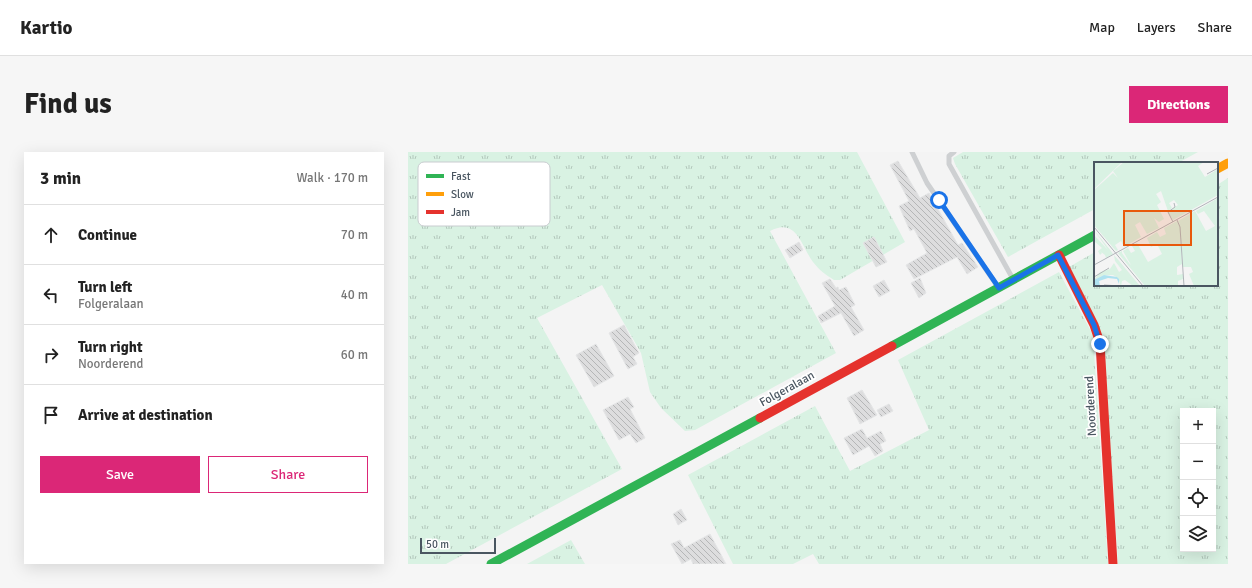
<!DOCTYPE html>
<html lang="en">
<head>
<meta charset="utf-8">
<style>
  body { margin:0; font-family:Signika,sans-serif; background:#f6f6f6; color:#222 }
  .controls { position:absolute; right:12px; bottom:12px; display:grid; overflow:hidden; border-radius:0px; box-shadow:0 4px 16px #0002 }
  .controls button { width:36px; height:36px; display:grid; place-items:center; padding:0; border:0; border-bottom:1px solid #e0e0e0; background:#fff; color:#222; font:20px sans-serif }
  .scale { position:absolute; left:12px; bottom:10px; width:76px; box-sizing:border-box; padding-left:4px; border:2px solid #4a5661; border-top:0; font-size:11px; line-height:14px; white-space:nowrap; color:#4a5661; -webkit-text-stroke:3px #fff; paint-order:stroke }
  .stop { position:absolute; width:12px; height:12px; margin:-9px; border:3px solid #1a73e8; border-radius:50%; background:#fff }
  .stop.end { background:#1a73e8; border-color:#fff; box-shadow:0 1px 4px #0008 }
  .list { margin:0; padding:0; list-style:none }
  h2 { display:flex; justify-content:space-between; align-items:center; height:52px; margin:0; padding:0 16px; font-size:17px }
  h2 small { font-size:13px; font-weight:400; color:#767676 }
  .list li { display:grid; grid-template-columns:26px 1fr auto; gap:12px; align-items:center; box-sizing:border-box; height:60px; padding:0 16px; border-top:1px solid #e0e0e0 }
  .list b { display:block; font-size:15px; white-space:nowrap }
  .list p { margin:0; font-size:13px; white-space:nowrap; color:#767676 }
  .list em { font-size:13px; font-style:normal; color:#767676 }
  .actions { display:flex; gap:8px; padding:12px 16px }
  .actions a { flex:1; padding:9px 0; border:1px solid #db2777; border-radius:0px; text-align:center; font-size:14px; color:#db2777 }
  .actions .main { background:#db2777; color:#fff }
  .icon { flex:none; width:22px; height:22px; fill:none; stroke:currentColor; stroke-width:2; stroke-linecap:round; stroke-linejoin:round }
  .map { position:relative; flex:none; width:820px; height:412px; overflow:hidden; border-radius:0px }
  header { display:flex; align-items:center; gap:24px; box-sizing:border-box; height:56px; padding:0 20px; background:#fff; border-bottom:1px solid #e0e0e0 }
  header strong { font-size:19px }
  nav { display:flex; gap:22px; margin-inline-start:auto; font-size:14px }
  .intro { display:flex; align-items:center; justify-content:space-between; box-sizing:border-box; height:96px; padding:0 24px }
  h1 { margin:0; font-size:28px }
  .button { padding:10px 18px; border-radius:0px; background:#db2777; color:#fff; font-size:14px; font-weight:700 }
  main { display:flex; gap:24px; padding:0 24px }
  aside { flex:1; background:#fff; border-radius:0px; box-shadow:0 4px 16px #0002 }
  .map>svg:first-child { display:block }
  .grass { fill:url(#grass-tufts); fill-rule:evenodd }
  .building { fill:url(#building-back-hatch); stroke:#e5e6e7 }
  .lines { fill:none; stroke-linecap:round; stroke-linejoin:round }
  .lane { stroke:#ced0d2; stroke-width:5 }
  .fast { stroke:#30b455; stroke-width:9 }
  .slow { stroke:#ff9f0a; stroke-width:9 }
  .jam { stroke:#e5322d; stroke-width:9 }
  .route { stroke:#1a73e8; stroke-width:5 }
  .labels { text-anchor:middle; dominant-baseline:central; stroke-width:3.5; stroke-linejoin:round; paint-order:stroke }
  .street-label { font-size:12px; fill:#4a5661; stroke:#fff }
  .inset-road { fill:none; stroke:#b0b5b9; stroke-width:1 }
  .view { fill:#e8590c; fill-opacity:0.15; stroke:#e8590c; stroke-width:2 }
  .inset-edge { fill:none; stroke:#4a5661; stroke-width:2 }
  .key { fill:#fff; stroke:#c9ccd0; stroke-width:1 }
  .key-label { font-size:11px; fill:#4a5661 }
</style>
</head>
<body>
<header>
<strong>Kartio</strong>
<nav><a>Map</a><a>Layers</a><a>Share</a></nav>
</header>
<div class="intro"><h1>Find us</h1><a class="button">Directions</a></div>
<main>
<aside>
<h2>3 min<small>Walk · 170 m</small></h2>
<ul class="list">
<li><svg class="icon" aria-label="ahead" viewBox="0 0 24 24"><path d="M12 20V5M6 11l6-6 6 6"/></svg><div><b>Continue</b></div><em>70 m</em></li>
<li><svg class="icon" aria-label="left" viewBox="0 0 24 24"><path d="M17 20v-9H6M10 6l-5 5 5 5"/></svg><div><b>Turn left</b><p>Folgeralaan</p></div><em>40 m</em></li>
<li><svg class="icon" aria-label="right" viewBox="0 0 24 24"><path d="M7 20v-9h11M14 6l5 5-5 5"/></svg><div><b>Turn right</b><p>Noorderend</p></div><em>60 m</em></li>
<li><svg class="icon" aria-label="arrive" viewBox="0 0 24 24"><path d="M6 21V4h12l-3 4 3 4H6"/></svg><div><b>Arrive at destination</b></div></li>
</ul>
<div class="actions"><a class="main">Save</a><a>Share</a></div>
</aside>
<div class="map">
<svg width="820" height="412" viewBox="0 0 820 412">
  <defs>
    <pattern id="grass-tufts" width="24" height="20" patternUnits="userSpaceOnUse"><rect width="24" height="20" fill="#d9f2e3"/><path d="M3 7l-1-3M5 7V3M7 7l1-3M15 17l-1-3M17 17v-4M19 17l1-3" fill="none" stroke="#b2c7bb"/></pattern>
    <pattern id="building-back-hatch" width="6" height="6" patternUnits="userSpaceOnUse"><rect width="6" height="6" fill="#ddddde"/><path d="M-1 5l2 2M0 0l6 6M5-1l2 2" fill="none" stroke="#b5b6b7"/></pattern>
  </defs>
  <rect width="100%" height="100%" fill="#f4f4f4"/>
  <!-- grass -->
  <g class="grass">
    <path d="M 0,0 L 449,0 L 497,90 L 432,128 L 426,128 C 418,123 411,118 405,110 C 393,94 389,65 362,79 L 428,201 L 287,278 L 277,279 L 253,256 L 242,240 L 233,201 L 194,133 L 129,166 L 214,317 L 38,412 L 0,412 Z"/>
    <polygon points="555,0 790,0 770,11 687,11 687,57 600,105 547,12 545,6"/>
    <path d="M 820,26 L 820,412 L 710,412 L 695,186 L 661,115 L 687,100 L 687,133 L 809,133 L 809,33 ZM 775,259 L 805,259 L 805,397 L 775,397 Z"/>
    <polygon points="651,120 685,183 700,412 411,412 405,402 385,412 325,412 280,323 407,254 442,319 521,278 490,208"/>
    <polygon points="163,388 177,412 119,412"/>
  </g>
  <!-- building -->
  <g class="building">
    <polygon points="490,9 512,46 521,41 550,93 554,91 570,115 559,122 549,105 506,127 498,113 519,101 506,77 502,79 491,54 501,49 482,13"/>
    <polygon points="466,85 479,110 468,115 455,91"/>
    <polygon points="391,90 395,98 382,106 377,98"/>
    <polygon points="512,126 518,141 511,146 503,131"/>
    <polygon points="422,127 428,136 430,135 431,138 438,135 447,153 443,155 456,178 446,184 433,161 413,171 410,164 427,154 414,131"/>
    <polygon points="476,128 482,139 471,145 465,134"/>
    <polygon points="216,173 231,201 225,205 229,212 220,217 201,181"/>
    <polygon points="188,192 206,224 186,235 168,203"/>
    <polygon points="454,238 469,263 452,272 439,246"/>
    <polygon points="220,245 226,255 222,257 237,286 228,291 222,282 211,288 195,258"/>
    <polygon points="481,252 485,259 473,265 469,258"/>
    <polygon points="454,277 459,286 473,279 478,289 472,292 475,299 467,304 461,294 445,303 436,286"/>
    <polygon points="273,357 279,368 270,373 265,362"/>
    <polygon points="302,382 318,412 285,412 283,407 274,412 263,392 272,388 276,396"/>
  </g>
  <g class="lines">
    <!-- lane -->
    <g class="lane">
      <polyline points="504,0 519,31 590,135"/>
      <polyline points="546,0 541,4 541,12 605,127"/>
    </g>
    <!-- fast -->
    <g class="fast">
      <polyline points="484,194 687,83"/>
      <polyline points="83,412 352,266"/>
    </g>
    <!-- slow -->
    <polyline class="slow" points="809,17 820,11"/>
    <!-- jam -->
    <g class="jam">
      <polyline points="651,103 686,173 692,191 705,412"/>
      <polyline points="352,266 484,194"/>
    </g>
  </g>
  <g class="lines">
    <!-- route -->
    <polyline class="route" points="531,48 591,136 650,103 686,173 692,192"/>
  </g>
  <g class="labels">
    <!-- street labels -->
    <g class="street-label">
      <text transform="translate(379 237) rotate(-29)">Folgeralaan</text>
      <text transform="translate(683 254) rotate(-93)">Noorderend</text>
    </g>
  </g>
  <!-- overview -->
  <g transform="translate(686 10)">
    <rect width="124" height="124" fill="#f4f4f4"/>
    <path d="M 0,0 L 28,0 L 0,27 ZM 30,0 L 110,0 L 104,4 L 111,15 L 124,7 L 124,33 L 79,58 L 74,50 L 84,43 L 80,38 L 75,41 L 78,46 L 74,49 L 67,29 L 62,32 L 67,40 L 63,43 L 70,57 L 65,60 L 60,56 L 65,66 L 53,72 L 46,60 L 41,63 L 47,75 L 30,85 L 27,79 L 21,83 L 24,88 L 22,89 L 0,63 L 0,28 L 19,11 L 24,16 L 19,9 ZM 124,36 L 124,124 L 100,124 L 95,112 L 99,110 L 97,105 L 89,105 L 86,65 L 84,59 L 101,49 L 112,69 L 121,64 L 110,49 L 104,52 L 102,49 ZM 83,59 L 86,65 L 88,102 L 83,105 L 83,113 L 89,112 L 89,117 L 84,119 L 84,124 L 51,124 L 24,91 L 28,89 L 28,91 L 35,101 L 37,103 L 29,89 L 34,86 L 37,91 L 41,89 L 38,84 L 43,81 L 54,100 L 68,92 L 63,82 L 57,85 L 53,76 L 63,70 L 66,75 L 72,72 L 70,66 ZM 0,68 L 17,89 L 19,92 L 12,96 L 11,93 L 6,89 L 8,91 L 6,93 L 4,89 L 8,86 L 0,79 L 0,73 L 14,88 ZM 20,93 L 26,100 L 46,124 L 39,124 L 31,118 L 28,119 L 27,124 L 24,116 L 19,113 L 10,113 L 0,118 L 6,110 L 16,107 L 20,101 L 25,110 L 28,108 L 21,99 Z" fill="#d9f2e3"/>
    <path d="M 10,113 L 23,115 L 25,117 L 25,122 L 23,117 L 14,116 L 5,119 L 6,124 L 0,124 L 0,118 Z" fill="#aee2f0"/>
    <path class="inset-road" d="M 113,12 L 124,6M 83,58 L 86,65 L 90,124M 79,60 L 74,50 L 81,45 L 80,41M 0,65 L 49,124M 0,103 L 124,35M 0,115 L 15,106M 10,123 L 26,124"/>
    <path class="view" d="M 30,49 L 97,49 L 97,83 L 30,83 Z"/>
    <rect width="124" height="124" class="inset-edge"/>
  </g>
  <!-- legend -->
  <rect x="10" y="10" width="132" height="64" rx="6" class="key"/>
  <rect x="18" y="22" width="18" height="4" fill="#30b455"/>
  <rect x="18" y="40" width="18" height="4" fill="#ff9f0a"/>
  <rect x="18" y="58" width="18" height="4" fill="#e5322d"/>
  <g class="key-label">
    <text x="43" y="28">Fast</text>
    <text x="43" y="46">Slow</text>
    <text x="43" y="64">Jam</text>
  </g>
</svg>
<div class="controls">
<button>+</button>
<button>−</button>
<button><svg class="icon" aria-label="locate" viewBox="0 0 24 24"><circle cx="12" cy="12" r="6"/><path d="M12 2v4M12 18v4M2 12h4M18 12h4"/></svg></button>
<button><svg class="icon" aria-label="layers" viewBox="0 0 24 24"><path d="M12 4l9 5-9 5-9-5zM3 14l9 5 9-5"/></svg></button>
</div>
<div class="scale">50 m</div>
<div class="stop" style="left:531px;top:48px"></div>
<div class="stop end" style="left:692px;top:192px"></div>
</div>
</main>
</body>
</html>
